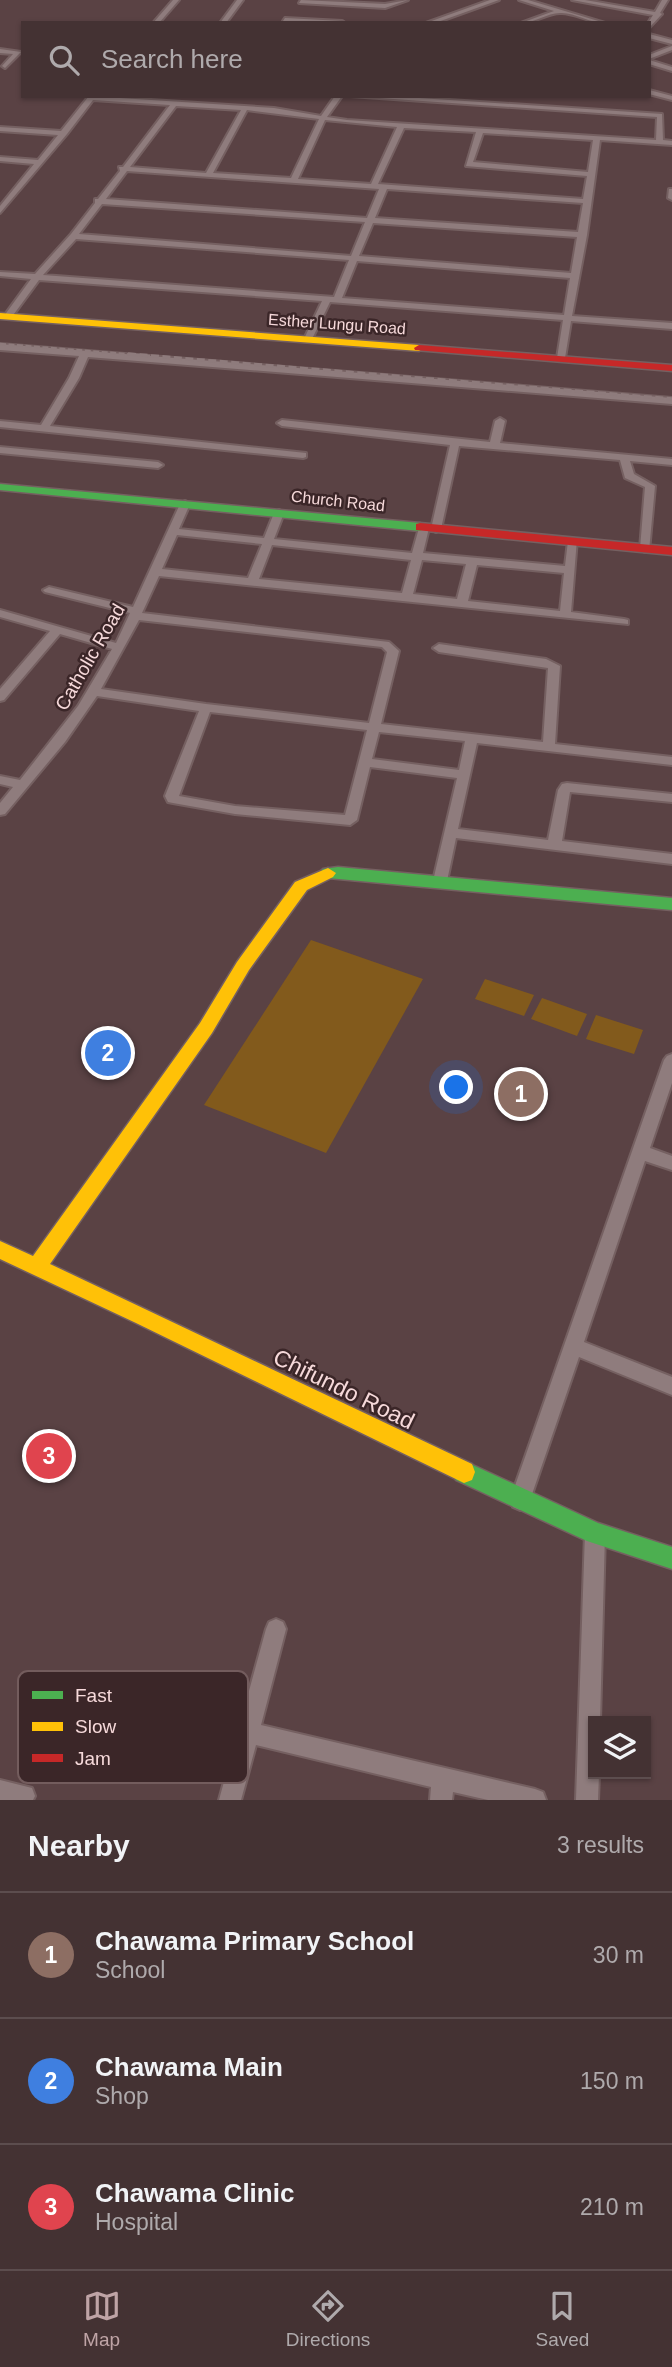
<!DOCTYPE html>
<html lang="en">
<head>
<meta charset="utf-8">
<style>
  body { margin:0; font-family:Helvetica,sans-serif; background:#4b3a3b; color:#f1f3f6 }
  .controls { position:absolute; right:21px; bottom:21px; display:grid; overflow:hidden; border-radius:0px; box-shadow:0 2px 5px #0004 }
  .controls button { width:63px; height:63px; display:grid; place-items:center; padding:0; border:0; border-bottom:2px solid #5c4d4e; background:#443233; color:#f1f3f6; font:35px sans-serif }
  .you { position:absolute; left:457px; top:1088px; width:24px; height:24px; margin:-18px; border:5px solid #fff; border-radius:50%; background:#1a73e8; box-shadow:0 0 0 10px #1a73e833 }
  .badge { display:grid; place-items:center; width:46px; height:46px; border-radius:50%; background:#bfa4a6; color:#fff; font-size:23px; font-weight:700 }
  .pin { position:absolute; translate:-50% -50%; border:4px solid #fff; box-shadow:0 2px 7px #0006 }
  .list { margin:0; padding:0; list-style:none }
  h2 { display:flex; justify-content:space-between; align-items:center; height:91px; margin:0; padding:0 28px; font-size:30px }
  h2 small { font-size:23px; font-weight:400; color:#afaaac }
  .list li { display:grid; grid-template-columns:46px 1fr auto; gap:21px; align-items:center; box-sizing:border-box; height:126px; padding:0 28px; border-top:2px solid #5c4d4e }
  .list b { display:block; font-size:26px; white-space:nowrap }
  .list p { margin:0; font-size:23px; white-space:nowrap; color:#afaaac }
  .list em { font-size:23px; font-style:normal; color:#afaaac }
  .icon { flex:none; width:38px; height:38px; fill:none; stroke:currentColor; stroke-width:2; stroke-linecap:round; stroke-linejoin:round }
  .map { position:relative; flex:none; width:672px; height:1800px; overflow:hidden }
  .search { position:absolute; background:#443233; box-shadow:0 2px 5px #0004; left:21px; right:21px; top:21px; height:77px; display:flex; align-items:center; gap:18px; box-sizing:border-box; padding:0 24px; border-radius:0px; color:#afaaac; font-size:26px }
  .sheet { height:469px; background:#443233 }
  nav { display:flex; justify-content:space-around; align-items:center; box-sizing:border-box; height:98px; border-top:2px solid #5c4d4e; background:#443233; font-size:19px; color:#afaaac }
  nav a { display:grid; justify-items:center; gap:4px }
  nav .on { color:#bfa4a6 }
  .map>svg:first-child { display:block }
  .green { fill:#825a1c }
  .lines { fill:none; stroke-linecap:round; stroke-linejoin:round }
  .street-casing { stroke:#756061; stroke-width:4 }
  .fast-casing { stroke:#756061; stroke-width:3 }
  .slow-casing { stroke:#756061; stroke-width:3 }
  .jam-casing { stroke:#756061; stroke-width:3 }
  .street { fill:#8f7c7d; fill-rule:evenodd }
  .fast { fill:#4caf50; fill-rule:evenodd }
  .slow { fill:#ffc107; fill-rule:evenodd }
  .jam { fill:#c62828; fill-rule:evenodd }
  .rail-far1 { stroke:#8e7b7c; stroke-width:2.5; stroke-dasharray:6 2.5; stroke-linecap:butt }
  .rail { stroke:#8e7b7c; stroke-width:3.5; stroke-dasharray:8 3.5; stroke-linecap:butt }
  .labels { text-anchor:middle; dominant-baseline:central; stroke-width:5; stroke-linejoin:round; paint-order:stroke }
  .far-street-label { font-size:16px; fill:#f6d9da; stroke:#3b2628 }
  .street-label { font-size:19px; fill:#f6d9da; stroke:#3b2628 }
  .near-street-label { font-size:23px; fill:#f6d9da; stroke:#3b2628 }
  .key { fill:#3b2628; stroke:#735c5d; stroke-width:2 }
  .key-label { font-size:19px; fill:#f6d9da }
</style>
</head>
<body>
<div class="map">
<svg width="672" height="1800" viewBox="0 0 672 1800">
  <rect width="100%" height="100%" fill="#5a4244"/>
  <!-- green -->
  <g class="green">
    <polygon points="311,940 423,979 326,1153 204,1105"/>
    <polygon points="485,979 534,995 524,1016 475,999"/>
    <polygon points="542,998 587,1014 577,1036 531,1019"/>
    <polygon points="596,1015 643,1030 634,1054 586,1039"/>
  </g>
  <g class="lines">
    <defs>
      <g id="street">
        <polygon points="173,0 179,0 159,23 153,23"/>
        <polygon points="237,0 243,0 226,23 220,23"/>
        <polygon points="301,0 385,4 408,0 385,8 299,3"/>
        <polygon points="490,0 499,0 435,23 426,23"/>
        <path d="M 519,0 L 528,0 L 605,23 C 589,23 574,12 560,13 C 547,13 535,23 521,23 L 554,11 Z"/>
        <polygon points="572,0 585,0 655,12 662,0 668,0 660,13 662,14 649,28 648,23 653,15"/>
        <polygon points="285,18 342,21 345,23 283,21"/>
        <polygon points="649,34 672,40 672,44 649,38"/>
        <polygon points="672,46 672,50 649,59 649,55"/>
        <polygon points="0,49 21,52 5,68 2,66 13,54 0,53"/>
        <polygon points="649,60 672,67 672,71 649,64"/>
        <polygon points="649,90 672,96 672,100 649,94"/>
        <path d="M 89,96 L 274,108 L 321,116 L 335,96 L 342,96 L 327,117 L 347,120 L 656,140 L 657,117 L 350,96 L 389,96 L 662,114 L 663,140 L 672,141 L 672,145 L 600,140 L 587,235 L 572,316 L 672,323 L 672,329 L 571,321 L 565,358 L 561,361 L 557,358 L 563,320 L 330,302 L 312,339 L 308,342 L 304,339 L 322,301 L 39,280 L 11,318 L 5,318 L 4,316 L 31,279 L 0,276 L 0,272 L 35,274 L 71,234 L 95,203 L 95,199 L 98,199 L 120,171 L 119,167 L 123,167 L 170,105 L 93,100 L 67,134 L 0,213 L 0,206 L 34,164 L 0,161 L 0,157 L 38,160 L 58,135 L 0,131 L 0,127 L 61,131 ZM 176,106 L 241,110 L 206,173 L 130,167 ZM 247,110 L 319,119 L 291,178 L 213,173 ZM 325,120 L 397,127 L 371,184 L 298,179 ZM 404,128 L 476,132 L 466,166 L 587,176 L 583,199 L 378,184 ZM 483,133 L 593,140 L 588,172 L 473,162 ZM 127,171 L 379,189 L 367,218 L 106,199 ZM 387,189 L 583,203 L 578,232 L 375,218 ZM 102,204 L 365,222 L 351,256 L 79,234 ZM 373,223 L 577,237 L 571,273 L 359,256 ZM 76,239 L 349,260 L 334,297 L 43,275 ZM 357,261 L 570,278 L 564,315 L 342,298 Z"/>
        <polygon points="669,189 672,189 672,200 668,198"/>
        <polygon points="0,344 672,398 672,404 88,357 79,378 50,426 306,453 306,457 303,458 0,427 0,421 41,425 69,378 79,356 0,350"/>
        <polygon points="500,418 505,421 500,443 672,459 672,465 630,461 634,474 655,486 649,551 645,552 640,549 645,487 625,478 620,460 459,446 441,529 436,532 431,529 450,445 282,426 277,423 282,420 490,442 495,421"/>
        <polygon points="0,447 158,462 163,465 158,468 0,453"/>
        <path d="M 185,501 L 190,504 L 179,529 L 264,538 L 274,513 L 279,510 L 284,513 L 274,539 L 412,553 L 419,528 L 424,525 L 429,528 L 423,553 L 565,566 L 568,541 L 569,539 L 577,539 L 571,612 L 624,619 L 628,620 L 628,624 L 159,576 L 142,613 L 389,642 L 399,651 L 381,724 L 543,742 L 548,668 L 439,652 L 433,648 L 439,644 L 546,659 L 560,666 L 555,744 L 672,757 L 672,765 L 477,743 L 458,829 L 548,840 L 558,790 L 562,784 L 567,783 L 672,794 L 672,802 L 570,792 L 562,841 L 672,854 L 672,864 L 456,838 L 447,881 L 440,886 L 433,881 L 457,778 L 370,767 L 357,820 L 350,825 L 235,814 L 173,803 L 168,802 L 165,796 L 199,711 L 97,696 L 65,742 L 5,814 L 0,815 L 0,803 L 13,787 L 0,784 L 0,776 L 20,780 L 78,706 L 112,649 L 60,634 L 4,700 L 0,701 L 0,689 L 50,631 L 0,617 L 0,610 L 116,643 L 130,613 L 45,592 L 43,590 L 49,587 L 133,607 L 180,504 ZM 177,535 L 262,544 L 248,578 L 162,569 ZM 272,545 L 411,560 L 402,593 L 259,579 ZM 422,560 L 466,564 L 457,599 L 413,594 ZM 477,565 L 564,573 L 560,611 L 468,601 ZM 139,620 L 382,647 L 387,652 L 369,723 L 206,704 L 101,689 ZM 210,712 L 367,730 L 345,815 L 235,806 L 179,796 ZM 379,732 L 465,741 L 459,770 L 372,759 Z"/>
        <polygon points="672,1054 672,1083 650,1148 672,1156 672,1170 645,1161 584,1342 672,1377 672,1395 579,1357 530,1500 527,1507 520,1510 513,1507 510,1500 664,1060 667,1056"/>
        <polygon points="595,1523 602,1526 605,1533 600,1721 593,1721 593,1774 599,1774 598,1800 576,1800 585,1533 588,1526"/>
        <polygon points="276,1619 283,1622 286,1629 261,1725 535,1789 543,1792 546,1800 488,1800 453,1792 452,1800 430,1800 431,1787 256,1745 241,1800 219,1800 266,1629 269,1622"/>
        <polygon points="0,1780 32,1788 35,1796 33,1800 0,1800"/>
      </g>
      <g id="fast">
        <polygon points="0,484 420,523 426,527 420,531 0,490"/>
        <polygon points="338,867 672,898 672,910 328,878 320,873 323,869"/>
        <polygon points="464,1461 598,1523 672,1547 672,1569 587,1541 456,1480 453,1472 456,1464"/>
      </g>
      <g id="slow">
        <polygon points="0,313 419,345 424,348 419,351 0,319"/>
        <polygon points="328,868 336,873 333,877 307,890 249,970 212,1033 50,1264 472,1464 475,1472 472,1480 464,1483 136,1323 0,1259 0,1241 33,1256 200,1023 237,962 295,882"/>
      </g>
      <g id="jam">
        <polygon points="419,345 672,365 672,371 415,350 414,348"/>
        <polygon points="420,523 672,547 672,555 416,530 416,524"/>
      </g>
    </defs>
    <!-- street casing -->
    <use href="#street" class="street-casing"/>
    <!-- fast casing -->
    <use href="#fast" class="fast-casing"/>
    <!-- slow casing -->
    <use href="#slow" class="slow-casing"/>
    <!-- jam casing -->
    <use href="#jam" class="jam-casing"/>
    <!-- street -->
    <use href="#street" class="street"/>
    <!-- fast -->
    <use href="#fast" class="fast"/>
    <!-- slow -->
    <use href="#slow" class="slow"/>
    <!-- jam -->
    <use href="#jam" class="jam"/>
    <!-- rail-far1 -->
    <polyline class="rail-far1" points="0,344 150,356"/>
    <!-- rail -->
    <polyline class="rail" points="128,354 672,399"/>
  </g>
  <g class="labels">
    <!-- far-street labels -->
    <g class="far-street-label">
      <text transform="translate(337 324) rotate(4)">Esther Lungu Road</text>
      <text transform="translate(338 501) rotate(6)">Church Road</text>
    </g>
    <!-- street labels -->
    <g class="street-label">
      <text transform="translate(90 657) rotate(-60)">Catholic Road</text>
    </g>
    <!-- near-street labels -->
    <g class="near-street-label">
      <text transform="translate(344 1389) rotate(26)">Chifundo Road</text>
    </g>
  </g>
  <!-- legend -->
  <rect x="18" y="1671" width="230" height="112" rx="10" class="key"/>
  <rect x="32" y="1691" width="31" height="8" fill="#4caf50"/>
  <rect x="32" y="1722" width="31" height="9" fill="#ffc107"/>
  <rect x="32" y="1754" width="31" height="8" fill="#c62828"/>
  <g class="key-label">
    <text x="75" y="1702">Fast</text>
    <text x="75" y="1733">Slow</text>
    <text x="75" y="1765">Jam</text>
  </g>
</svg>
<div class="controls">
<button><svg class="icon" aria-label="layers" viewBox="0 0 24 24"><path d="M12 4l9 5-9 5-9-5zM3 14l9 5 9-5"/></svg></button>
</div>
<div class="you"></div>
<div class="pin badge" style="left:521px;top:1094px;background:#8d6e63">1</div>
<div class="pin badge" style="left:108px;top:1053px;background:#3f7fe0">2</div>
<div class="pin badge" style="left:49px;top:1456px;background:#e0444e">3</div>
<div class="search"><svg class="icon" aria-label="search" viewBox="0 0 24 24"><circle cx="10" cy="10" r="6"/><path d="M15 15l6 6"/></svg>Search here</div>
</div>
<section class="sheet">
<h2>Nearby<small>3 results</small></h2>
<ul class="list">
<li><span class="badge" style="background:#8d6e63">1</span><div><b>Chawama Primary School</b><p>School</p></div><em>30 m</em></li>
<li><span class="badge" style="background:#3f7fe0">2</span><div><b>Chawama Main</b><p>Shop</p></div><em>150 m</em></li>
<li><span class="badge" style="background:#e0444e">3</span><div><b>Chawama Clinic</b><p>Hospital</p></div><em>210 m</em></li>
</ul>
</section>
<nav>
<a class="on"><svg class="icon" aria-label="map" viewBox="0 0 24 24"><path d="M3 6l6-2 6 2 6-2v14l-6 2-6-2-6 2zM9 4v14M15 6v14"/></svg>Map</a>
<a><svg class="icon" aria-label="directions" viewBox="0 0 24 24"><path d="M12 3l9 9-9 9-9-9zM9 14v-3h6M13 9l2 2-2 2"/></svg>Directions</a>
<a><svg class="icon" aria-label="saved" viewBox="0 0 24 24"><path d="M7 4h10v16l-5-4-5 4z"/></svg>Saved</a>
</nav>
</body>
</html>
